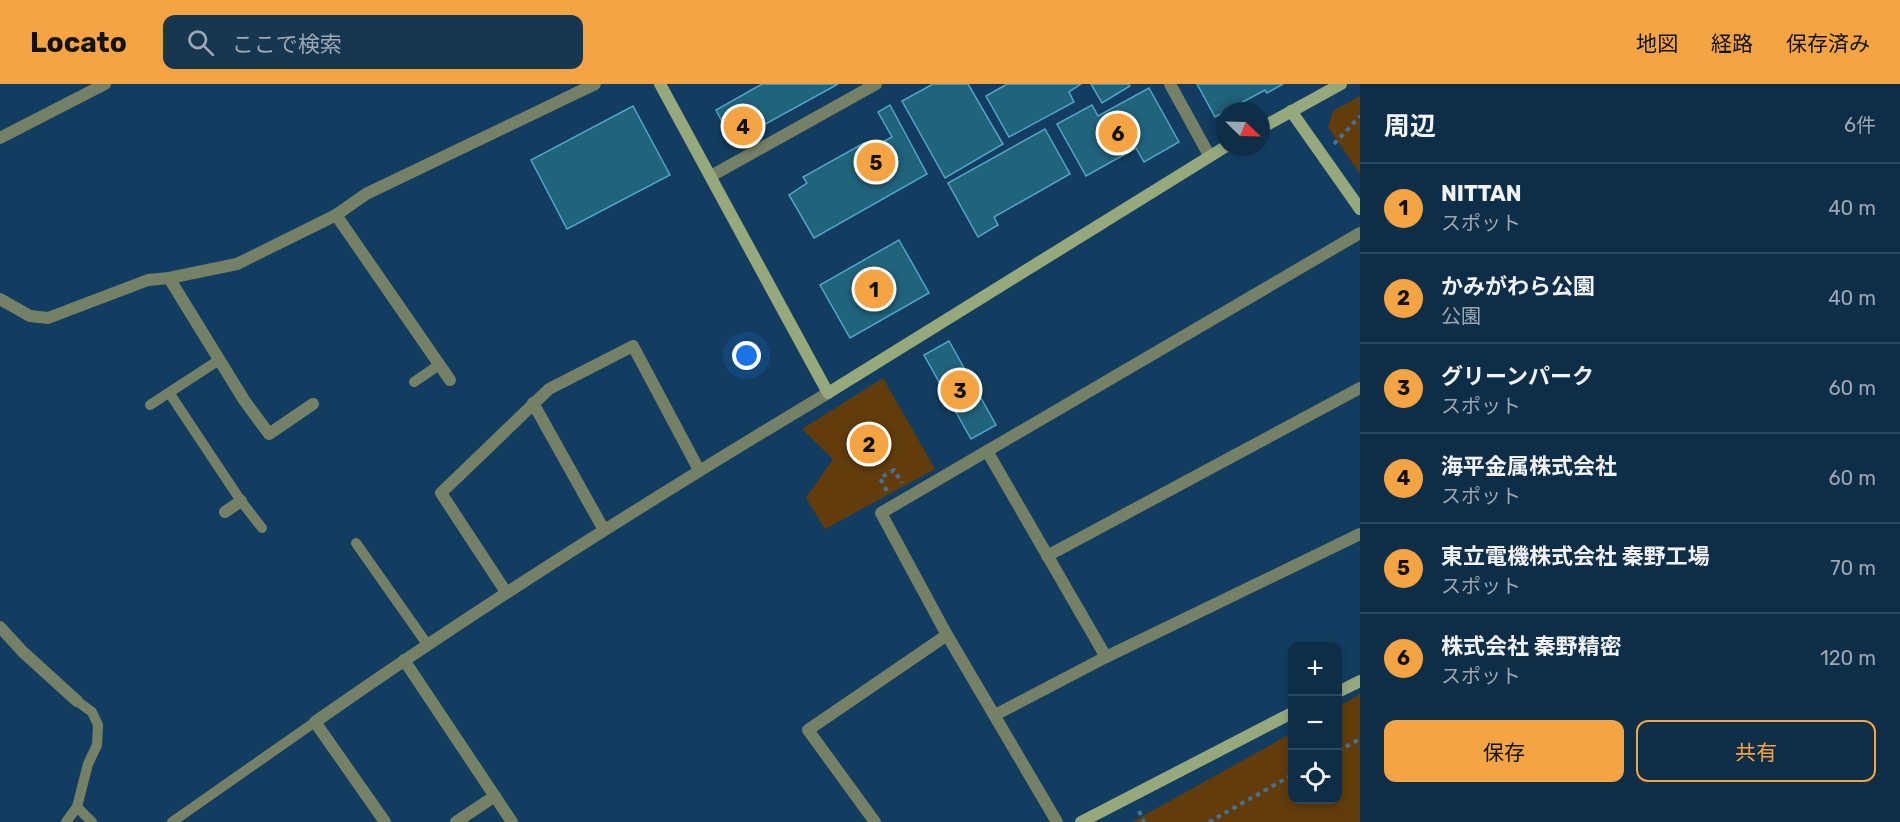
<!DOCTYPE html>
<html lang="ja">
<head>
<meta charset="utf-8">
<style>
  body { margin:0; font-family:Rubik,"Noto Sans JP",sans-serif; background:#17364f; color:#f1f3f6 }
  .controls { position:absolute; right:18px; bottom:18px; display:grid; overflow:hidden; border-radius:12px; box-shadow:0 3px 9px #0003 }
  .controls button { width:54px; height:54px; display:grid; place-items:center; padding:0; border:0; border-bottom:2px solid #2e4a60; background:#0e2e48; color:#f1f3f6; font:30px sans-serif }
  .compass { position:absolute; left:1216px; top:18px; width:54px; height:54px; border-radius:50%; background:#0e2e48; box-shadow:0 3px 9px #0003; rotate:113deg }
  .you { position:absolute; left:747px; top:272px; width:21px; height:21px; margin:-15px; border:4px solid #fff; border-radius:50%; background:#1a73e8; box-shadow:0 0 0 9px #1a73e833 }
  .badge { display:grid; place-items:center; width:39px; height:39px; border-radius:50%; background:#f4a443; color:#111; font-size:20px; font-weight:700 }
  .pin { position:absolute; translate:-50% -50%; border:3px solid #fff; box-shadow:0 2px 6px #0006 }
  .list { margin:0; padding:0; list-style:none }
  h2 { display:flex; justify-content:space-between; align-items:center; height:78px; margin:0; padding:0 24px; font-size:26px }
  h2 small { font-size:20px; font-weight:400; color:#9ba8b4 }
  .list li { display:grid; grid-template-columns:39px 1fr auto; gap:18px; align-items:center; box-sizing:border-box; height:90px; padding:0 24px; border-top:2px solid #2e4a60 }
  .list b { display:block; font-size:22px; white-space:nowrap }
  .list p { margin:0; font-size:20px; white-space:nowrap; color:#9ba8b4 }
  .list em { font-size:20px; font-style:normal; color:#9ba8b4 }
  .actions { display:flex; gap:12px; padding:18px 24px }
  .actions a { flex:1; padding:14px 0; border:2px solid #f4a443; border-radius:12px; text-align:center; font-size:21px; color:#f4a443 }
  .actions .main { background:#f4a443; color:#111 }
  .icon { flex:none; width:33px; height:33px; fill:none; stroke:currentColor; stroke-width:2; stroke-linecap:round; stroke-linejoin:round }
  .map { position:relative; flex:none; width:1360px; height:738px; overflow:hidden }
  header { display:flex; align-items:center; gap:36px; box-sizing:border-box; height:84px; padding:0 30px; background:#f4a443; color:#111 }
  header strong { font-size:28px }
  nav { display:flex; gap:33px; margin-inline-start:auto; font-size:21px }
  .search { width:420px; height:54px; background:#17364f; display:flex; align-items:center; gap:15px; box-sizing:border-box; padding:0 21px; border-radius:12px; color:#9ba8b4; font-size:22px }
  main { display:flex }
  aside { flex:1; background:#0e2e48 }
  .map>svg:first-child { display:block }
  .green { fill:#623c0b }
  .building { fill:#20637c; stroke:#51a6c8; stroke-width:1.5 }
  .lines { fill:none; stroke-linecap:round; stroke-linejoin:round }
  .path { stroke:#496f8f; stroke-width:4; stroke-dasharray:4.5 4.5; stroke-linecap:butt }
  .lane { stroke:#758166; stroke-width:10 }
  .street { stroke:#758166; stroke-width:12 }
  .secondary { stroke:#95a97d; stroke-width:12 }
</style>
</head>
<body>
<header>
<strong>Locato</strong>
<div class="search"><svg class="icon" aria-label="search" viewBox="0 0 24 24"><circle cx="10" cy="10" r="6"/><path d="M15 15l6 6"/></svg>ここで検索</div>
<nav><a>地図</a><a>経路</a><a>保存済み</a></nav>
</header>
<main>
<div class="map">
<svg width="1360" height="738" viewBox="0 0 1360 738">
  <rect width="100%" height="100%" fill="#123d60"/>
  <!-- green -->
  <g class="green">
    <polygon points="1360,12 1360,90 1328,43 1333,27"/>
    <polygon points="883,294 935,385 825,445 806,414 833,375 802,345"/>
    <polygon points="1360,610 1360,738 1132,738 1292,649 1292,716 1338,716 1338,623"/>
  </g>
  <!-- building -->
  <g class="building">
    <polygon points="762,0 838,0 733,58 716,26"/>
    <polygon points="933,0 968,0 1003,60 945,94 902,17"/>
    <polygon points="1007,0 1081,0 1069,8 1074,18 1009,53 986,12"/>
    <polygon points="1091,0 1129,0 1130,2 1102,19"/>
    <polygon points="1197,0 1283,0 1267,9 1265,6 1215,33"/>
    <polygon points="1149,4 1179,58 1144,78 1136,64 1086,92 1057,40 1092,21 1098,32"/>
    <polygon points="890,21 927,90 814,154 789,111 807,99 803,93 864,59 868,66 892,53 878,28"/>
    <polygon points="633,22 670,91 567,145 531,76"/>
    <polygon points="1045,45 1070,90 994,133 998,141 978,153 948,99"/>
    <polygon points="899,156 929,209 850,254 820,201"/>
    <polygon points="949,257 996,341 971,355 924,271"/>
  </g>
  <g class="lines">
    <!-- path -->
    <g class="path">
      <polyline points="1334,60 1360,32"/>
      <polyline points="887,407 880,394 894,386 902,399"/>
      <polyline points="1338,667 1360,655"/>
      <polyline points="1139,727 1144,738"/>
      <polyline points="1209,738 1292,691"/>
    </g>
    <!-- lane -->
    <g class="lane">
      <polyline points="414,298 439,281"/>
      <polyline points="170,310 241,417 262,444"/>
      <polyline points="150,321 219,276"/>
      <polyline points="356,459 427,560"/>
      <polyline points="77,723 92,738"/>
      <polyline points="66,738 77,723 88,680 97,661 98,641 92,628 77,617"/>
      <polyline points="172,738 315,638"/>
    </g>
    <!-- street -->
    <g class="street">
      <polyline points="1170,0 1209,71"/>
      <polyline points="0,54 105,0"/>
      <polyline points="711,92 876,0"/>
      <polyline points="336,131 450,296"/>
      <polyline points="169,194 244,316 269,350 313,320"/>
      <polyline points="0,215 30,232 48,234 148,196 169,194 237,180 336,131 366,110 595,0"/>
      <polyline points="533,319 604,446"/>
      <polyline points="987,367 1106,573"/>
      <polyline points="225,428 241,417"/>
      <polyline points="1047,472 1360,304"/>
      <polyline points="506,508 441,409 549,305 633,262 699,386"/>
      <polyline points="0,543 23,568 77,617"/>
      <polyline points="404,576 512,738"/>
      <polyline points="995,631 1106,573 1360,450"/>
      <path d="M 385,738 L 315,638 C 482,521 654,413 828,309"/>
      <polyline points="456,738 495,712"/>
      <polyline points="875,738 808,646 947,551"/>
      <polyline points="1057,738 947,551 881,429 1360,149"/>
    </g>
    <!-- secondary -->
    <g class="secondary">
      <polyline points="660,0 828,309 1225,63"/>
      <polyline points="1291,27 1360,125"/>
      <polyline points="1261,44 1341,0"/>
      <polyline points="1338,608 1360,597"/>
      <polyline points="1081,738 1292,629"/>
    </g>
  </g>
</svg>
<div class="controls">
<button>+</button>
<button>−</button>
<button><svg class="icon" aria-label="locate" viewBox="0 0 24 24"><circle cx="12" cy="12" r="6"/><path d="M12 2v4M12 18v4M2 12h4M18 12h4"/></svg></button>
</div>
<svg class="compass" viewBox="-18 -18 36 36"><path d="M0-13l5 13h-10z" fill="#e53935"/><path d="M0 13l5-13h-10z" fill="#9ba8b4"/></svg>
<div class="you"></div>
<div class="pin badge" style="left:874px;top:205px">1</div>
<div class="pin badge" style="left:869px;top:360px">2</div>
<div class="pin badge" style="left:960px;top:306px">3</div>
<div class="pin badge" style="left:743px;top:42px">4</div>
<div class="pin badge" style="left:876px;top:78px">5</div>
<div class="pin badge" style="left:1118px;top:49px">6</div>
</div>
<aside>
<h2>周辺<small>6件</small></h2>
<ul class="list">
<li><span class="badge">1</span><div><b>NITTAN</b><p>スポット</p></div><em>40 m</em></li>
<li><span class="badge">2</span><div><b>かみがわら公園</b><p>公園</p></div><em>40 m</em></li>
<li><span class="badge">3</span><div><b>グリーンパーク</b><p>スポット</p></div><em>60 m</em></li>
<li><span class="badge">4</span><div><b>海平金属株式会社</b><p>スポット</p></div><em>60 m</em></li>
<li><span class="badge">5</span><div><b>東立電機株式会社 秦野工場</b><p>スポット</p></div><em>70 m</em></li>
<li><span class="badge">6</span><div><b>株式会社 秦野精密</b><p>スポット</p></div><em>120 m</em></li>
</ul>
<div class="actions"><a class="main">保存</a><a>共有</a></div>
</aside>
</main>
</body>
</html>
